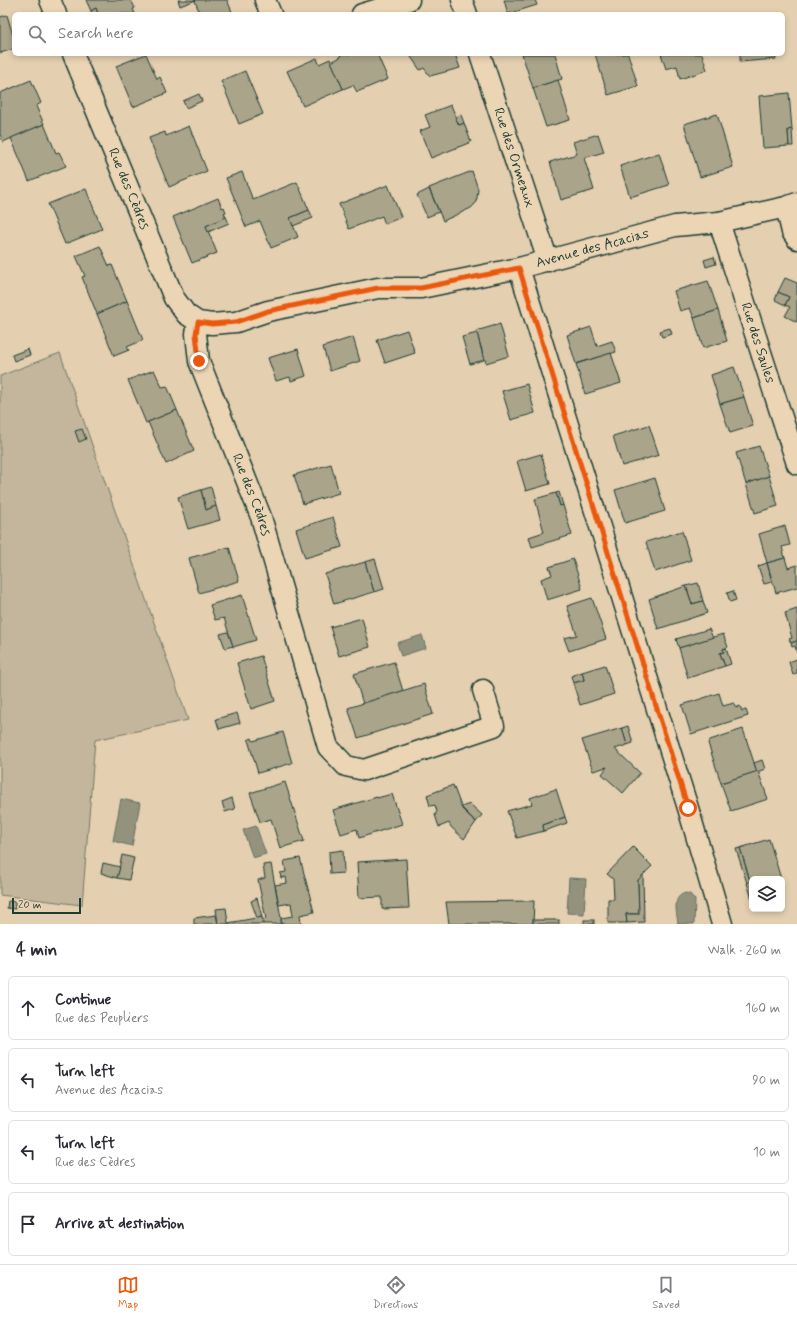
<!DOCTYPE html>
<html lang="en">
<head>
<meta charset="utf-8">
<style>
  body { margin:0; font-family:Mynerve,sans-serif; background:#f7f7f7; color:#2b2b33 }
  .controls { position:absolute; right:12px; bottom:12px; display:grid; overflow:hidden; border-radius:6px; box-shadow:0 2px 6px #0003 }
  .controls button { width:36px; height:36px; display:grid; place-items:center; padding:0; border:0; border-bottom:1px solid #e1e1e2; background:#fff; color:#2b2b33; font:20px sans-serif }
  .scale { position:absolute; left:12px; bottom:10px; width:69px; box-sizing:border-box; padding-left:4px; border:2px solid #1f3d34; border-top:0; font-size:11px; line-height:14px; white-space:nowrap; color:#1f3d34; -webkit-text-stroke:3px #ecd5b5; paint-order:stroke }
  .stop { position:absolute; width:12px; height:12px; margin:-9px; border:3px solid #ea580c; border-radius:50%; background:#fff }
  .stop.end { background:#ea580c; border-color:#fff; box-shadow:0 1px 4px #0008 }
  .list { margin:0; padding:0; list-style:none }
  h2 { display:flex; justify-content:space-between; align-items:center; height:52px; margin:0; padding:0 16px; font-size:17px }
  h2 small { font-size:13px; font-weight:400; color:#7c7c81 }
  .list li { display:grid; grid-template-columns:26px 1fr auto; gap:12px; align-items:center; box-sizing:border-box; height:64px; margin:0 8px 8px; padding:0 8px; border:1px solid #e1e1e2; border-radius:6px }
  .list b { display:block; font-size:15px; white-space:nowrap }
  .list p { margin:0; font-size:13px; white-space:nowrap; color:#7c7c81 }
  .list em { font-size:13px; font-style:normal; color:#7c7c81 }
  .icon { flex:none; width:22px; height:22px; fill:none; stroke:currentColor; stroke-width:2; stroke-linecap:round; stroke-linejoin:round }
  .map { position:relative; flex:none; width:797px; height:924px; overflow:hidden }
  .search { position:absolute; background:#fff; box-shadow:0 2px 6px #0003; left:12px; right:12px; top:12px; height:44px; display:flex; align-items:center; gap:10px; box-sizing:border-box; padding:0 14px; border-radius:6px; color:#7c7c81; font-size:15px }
  .sheet { height:340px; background:#fff }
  nav { display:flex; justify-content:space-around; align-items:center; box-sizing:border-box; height:56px; border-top:1px solid #e1e1e2; background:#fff; font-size:11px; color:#7c7c81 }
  nav a { display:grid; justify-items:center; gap:2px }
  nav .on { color:#ea580c }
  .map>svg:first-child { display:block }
  .green { fill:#c3b69c; stroke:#717a68 }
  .water { fill:#93927d; stroke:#657060 }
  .building { fill:#aaa48b; stroke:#1f3d34 }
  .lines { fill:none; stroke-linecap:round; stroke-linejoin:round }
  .minor-casing { stroke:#1f3d34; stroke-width:23 }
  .minor { stroke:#ecd5b5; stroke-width:20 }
  .route { stroke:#ea580c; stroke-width:5 }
  .labels { text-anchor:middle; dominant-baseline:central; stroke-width:4; stroke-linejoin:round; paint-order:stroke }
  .street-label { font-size:14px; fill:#1f3d34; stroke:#ecd5b5 }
</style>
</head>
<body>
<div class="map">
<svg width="797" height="924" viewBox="0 0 797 924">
  <rect width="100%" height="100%" fill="#e4cfb0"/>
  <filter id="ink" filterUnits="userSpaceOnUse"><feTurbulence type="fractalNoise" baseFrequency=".025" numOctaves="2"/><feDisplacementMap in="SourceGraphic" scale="8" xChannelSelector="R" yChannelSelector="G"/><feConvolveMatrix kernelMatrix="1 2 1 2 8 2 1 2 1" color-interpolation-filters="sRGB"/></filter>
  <g filter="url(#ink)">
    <!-- green -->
    <polygon class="green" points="60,353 188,720 95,740 82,905 0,895 0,376"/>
    <!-- water -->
    <g class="water">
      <polygon points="422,635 426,648 401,656 397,643"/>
      <polygon points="121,799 140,803 132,846 113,841"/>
      <polygon points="256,826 266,854 253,858 243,830"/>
      <polygon points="569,878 586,879 584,914 567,913"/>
      <path d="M 686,893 L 690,894 L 695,900 L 694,924 L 678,924 C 677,913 671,896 686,893 Z"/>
    </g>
    <!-- building -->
    <g class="building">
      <polygon points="86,0 131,0 135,8 133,9 135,14 98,14 96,8 91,11"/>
      <polygon points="178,0 196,0 180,6"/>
      <polygon points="196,0 227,0 233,14 200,14 195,1"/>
      <polygon points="504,0 535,0 537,5 508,14"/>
      <polygon points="96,8 98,14 92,14 91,11"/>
      <polygon points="7,15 14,39 14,49 0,53 0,17"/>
      <polygon points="146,54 157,79 160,77 167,93 133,107 116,66"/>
      <polygon points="340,54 377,54 388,79 357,92 353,85 343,89 331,62 341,57"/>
      <polygon points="409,54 455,54 460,68 430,76 424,68 420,70"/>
      <polygon points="522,54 555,54 562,79 533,88"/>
      <polygon points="595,54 628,54 638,86 608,95"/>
      <polygon points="661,54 702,54 707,70 680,79 677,66 666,69"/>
      <polygon points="740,54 775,54 776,59 740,62"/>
      <polygon points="317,58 319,64 330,59 343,89 303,106 287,71"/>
      <polygon points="245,71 263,114 239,124 221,81"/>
      <polygon points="31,80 41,103 36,106 44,124 3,142 0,134 0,93"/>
      <polygon points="558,80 570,120 546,127 533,88"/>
      <polygon points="789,93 792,129 788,130 789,146 763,148 759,96"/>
      <polygon points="199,94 202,101 186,108 183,101"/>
      <polygon points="451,105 459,125 464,123 471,142 431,158 420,131 430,127 425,115"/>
      <polygon points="717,114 733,167 700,177 684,124"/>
      <polygon points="461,115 464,123 459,125 455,117"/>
      <polygon points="44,124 56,153 59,152 66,166 29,181 11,138"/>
      <polygon points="189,126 207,171 169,187 149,138 165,132 166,136"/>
      <polygon points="792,129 793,146 789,146 788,130"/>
      <polygon points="598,134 604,152 584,158 594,190 561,200 550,162 577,154 573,142"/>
      <polygon points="659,153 669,185 630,197 620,166"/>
      <polygon points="472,171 478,189 477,198 475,204 471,208 443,221 429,188"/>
      <polygon points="242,172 253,200 297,182 309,210 290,218 298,237 271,248 260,221 246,227 226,178"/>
      <polygon points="388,185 401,217 385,224 382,216 349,229 339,204"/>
      <polygon points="86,189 102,229 65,244 48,204"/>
      <polygon points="429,189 439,212 427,217 417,195"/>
      <polygon points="218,198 222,208 224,207 226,212 224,213 226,217 206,226 217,253 192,263 173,217"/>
      <polygon points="309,210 313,218 293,226 290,218"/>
      <polygon points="226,217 229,223 208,232 206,226"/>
      <polygon points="100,246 109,266 112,265 127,301 97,314 82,277 85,276 76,256"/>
      <polygon points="714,257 716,264 706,267 704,260"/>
      <polygon points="785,278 797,283 797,322 785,316 790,307 785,305 789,297 778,292"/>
      <polygon points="708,281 718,310 694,318 690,308 680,311 674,291"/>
      <polygon points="778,292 789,297 785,305 775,300"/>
      <polygon points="127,301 143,340 127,347 129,350 114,356 97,314"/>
      <polygon points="718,310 727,341 703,348 694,318"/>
      <polygon points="500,324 509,356 486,363 476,331"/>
      <polygon points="591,327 597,346 612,341 616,352 576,364 567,335"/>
      <polygon points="670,328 672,334 662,337 660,331"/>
      <polygon points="407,330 415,353 385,363 377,340"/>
      <polygon points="477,333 484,360 470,364 462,337"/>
      <polygon points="353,337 360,361 330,371 323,347"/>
      <polygon points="28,349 30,355 14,361 12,355"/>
      <polygon points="298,349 306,376 291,381 290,377 276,381 268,358"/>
      <polygon points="611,353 621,383 585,394 576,364"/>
      <polygon points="734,367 744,397 720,404 711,375"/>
      <polygon points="154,370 162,387 167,386 177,410 146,423 128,380"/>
      <polygon points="527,384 535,413 511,420 502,391"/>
      <polygon points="744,397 753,426 730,433 720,404"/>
      <polygon points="177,410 194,451 166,464 148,422"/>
      <polygon points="649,425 659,455 622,466 613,436"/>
      <polygon points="82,429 86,439 79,442 75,431"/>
      <polygon points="759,446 769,476 746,484 736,453"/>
      <polygon points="541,454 550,484 526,491 517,461"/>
      <polygon points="331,464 339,493 303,504 294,475"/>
      <polygon points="769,476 778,506 755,513 746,484"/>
      <polygon points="655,478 665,511 625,523 615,490"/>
      <polygon points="211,487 216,506 206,510 201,490"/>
      <polygon points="201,490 206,510 216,506 220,520 188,529 178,497"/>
      <polygon points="559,492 563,505 560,506 556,493"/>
      <polygon points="556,493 560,506 563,505 572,535 532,547 529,537 544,532 535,499"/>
      <polygon points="333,517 342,547 305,558 296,529"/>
      <polygon points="785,526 790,545 782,547 785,558 767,563 759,534"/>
      <polygon points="682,531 691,560 655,572 646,542"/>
      <polygon points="229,547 239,581 199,593 189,558"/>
      <polygon points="785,558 788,568 797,565 797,587 776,593 767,563"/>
      <polygon points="375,559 384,589 374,592 365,562"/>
      <polygon points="573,559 582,589 547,600 541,579 552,575 549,567"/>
      <polygon points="365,562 374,592 334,604 325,574"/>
      <polygon points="767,563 772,582 764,584 758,566"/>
      <polygon points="698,583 703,601 692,604 686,586"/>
      <polygon points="686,586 692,604 703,601 707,613 658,629 649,599"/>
      <polygon points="733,591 736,600 730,602 727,593"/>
      <polygon points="242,595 256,640 233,647 224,618 215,620 210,605"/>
      <polygon points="592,598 606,639 569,651 564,638 577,635 567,606"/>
      <polygon points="797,609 797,641 791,643 789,639 792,638 785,613"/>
      <polygon points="362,618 370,647 339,656 330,627"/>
      <polygon points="709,629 713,638 679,648 676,639"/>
      <polygon points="228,632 233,646 225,648 220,634"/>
      <polygon points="723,634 728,647 723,649 724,652 720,653 725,666 688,678 679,648"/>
      <polygon points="797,641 797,653 795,646 792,647 791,643"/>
      <polygon points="726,648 731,664 725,666 720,653 724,652 723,649"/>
      <polygon points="261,656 275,701 251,709 237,663"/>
      <polygon points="797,659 797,673 793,675 789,662"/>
      <polygon points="394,662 403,691 363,704 354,674"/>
      <polygon points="605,665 614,694 580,705 573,683 584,680 582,672"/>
      <polygon points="582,672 584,680 573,683 571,676"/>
      <polygon points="424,684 433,714 358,738 348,708"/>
      <polygon points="719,693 723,706 734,703 736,708 740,706 742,711 746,710 748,716 691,734 682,705"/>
      <polygon points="237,713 240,723 219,729 216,719"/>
      <polygon points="628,726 633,743 627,745 622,728"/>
      <polygon points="622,728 627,745 615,749 640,773 623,793 602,774 607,767 593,771 582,740"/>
      <polygon points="743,729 757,772 721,783 708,743 710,740"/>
      <polygon points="283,732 292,763 258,773 248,740 252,738 253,741"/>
      <polygon points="762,760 765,769 757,772 754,763"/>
      <polygon points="758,771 768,799 731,811 721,783"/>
      <polygon points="285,782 304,841 280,848 271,819 260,822 250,793"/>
      <polygon points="453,785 462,809 476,822 464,839 451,827 449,823 439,827 435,815 437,811 435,805 430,806 427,795"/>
      <polygon points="556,789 565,817 543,825 544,831 517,838 507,811 532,804 530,798"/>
      <polygon points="392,794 402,824 359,838 357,829 341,834 333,810 377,797 377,798"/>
      <polygon points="232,798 235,809 225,812 222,802"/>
      <polygon points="470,804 482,815 476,822 461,807"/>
      <polygon points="565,817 567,823 544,831 543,825"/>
      <polygon points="769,839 781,879 752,879 752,899 747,883 750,881 740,848"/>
      <polygon points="633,847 652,866 638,880 639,914 626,914 627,923 608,923 608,899 614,899 613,879 607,874"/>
      <polygon points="740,848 750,881 747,883 736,849"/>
      <polygon points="343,850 344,873 330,874 329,852"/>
      <polygon points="122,855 134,858 129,880 117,878"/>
      <polygon points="300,858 314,912 300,915 301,924 281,924 281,918 293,916 291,903 279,905 275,885 287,883 286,877 281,878 280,873 286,872 284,861"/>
      <polygon points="406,859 409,908 382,909 382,897 359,898 357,862"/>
      <polygon points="103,863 120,867 117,878 101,873"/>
      <polygon points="271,864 281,918 281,924 263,924 262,920 266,919 258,880 265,878 263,865"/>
      <polygon points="643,875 644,922 627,923 626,914 639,914 638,880"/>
      <polygon points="257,898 262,917 257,918 251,901"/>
      <polygon points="8,901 15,902 15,909 7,908"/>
      <polygon points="534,901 533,924 449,924 446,902"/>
      <polygon points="226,908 228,923 262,917 263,924 218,924 216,909"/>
      <polygon points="216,915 218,924 194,924 194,918"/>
      <rect x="533" y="920" width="26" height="4"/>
      <rect x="584" y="920" width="10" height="4"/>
    </g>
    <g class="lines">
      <defs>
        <g id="minor">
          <polyline points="50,0 56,14"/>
          <polyline points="265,0 271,14"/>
          <polyline points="462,0 467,14"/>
          <polyline points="362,14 409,0"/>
          <path id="s1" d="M 73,54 L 174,298 L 186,314 L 198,322 L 212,324 L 236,322 L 268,311 L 378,288 L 421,288 L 519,268 L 675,226 L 719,222 L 786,207 L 797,203"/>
          <path id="s2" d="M 480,54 L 548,261"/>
          <polyline points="786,207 792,232 797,239"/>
          <path id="s3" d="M 719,222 L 797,464"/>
          <polyline points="519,268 688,808 722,924"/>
          <path id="s4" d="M 198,322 L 196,334 L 199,361 L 261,517 L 328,747 L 346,766 L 364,770 L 494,726 L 483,690"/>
        </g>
      </defs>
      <!-- minor casing -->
      <use href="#minor" class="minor-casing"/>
      <!-- minor -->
      <use href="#minor" class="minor"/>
    </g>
  </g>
  <g class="lines" filter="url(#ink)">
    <!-- route -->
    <polyline class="route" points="199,361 196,334 198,322 212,324 236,322 268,311 378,288 421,288 519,268 688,808"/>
  </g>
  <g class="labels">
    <!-- street labels -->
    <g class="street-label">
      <text stroke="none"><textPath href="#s2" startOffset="109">Rue des Ormeaux</textPath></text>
      <text stroke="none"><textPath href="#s1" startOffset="146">Rue des Cèdres</textPath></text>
      <text stroke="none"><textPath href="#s1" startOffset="702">Avenue des Acacias</textPath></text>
      <text stroke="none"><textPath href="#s3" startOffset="127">Rue des Saules</textPath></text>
      <text stroke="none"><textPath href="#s4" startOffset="183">Rue des Cèdres</textPath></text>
    </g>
  </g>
</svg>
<div class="controls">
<button><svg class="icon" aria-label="layers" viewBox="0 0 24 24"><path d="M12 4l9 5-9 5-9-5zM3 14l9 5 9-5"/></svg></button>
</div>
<div class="scale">20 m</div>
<div class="stop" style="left:688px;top:808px"></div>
<div class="stop end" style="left:199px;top:361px"></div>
<div class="search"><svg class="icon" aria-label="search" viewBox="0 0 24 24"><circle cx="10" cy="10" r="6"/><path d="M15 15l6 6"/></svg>Search here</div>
</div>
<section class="sheet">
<h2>4 min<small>Walk · 260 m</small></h2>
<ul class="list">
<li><svg class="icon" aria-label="ahead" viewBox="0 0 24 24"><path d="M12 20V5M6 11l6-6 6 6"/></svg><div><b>Continue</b><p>Rue des Peupliers</p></div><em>160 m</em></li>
<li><svg class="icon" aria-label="left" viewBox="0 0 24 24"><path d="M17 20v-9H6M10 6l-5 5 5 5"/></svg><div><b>Turn left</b><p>Avenue des Acacias</p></div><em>90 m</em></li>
<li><svg class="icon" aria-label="left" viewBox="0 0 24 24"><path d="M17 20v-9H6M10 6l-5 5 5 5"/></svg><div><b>Turn left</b><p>Rue des Cèdres</p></div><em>10 m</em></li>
<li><svg class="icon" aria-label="arrive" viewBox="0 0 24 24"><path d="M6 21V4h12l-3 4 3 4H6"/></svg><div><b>Arrive at destination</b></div></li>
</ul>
</section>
<nav>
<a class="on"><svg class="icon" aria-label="map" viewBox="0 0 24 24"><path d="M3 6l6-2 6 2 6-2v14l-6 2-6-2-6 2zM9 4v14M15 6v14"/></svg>Map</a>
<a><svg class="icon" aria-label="directions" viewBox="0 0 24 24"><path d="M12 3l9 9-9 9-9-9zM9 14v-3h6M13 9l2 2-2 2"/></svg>Directions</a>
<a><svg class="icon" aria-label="saved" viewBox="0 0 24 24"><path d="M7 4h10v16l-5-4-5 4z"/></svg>Saved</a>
</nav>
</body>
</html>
